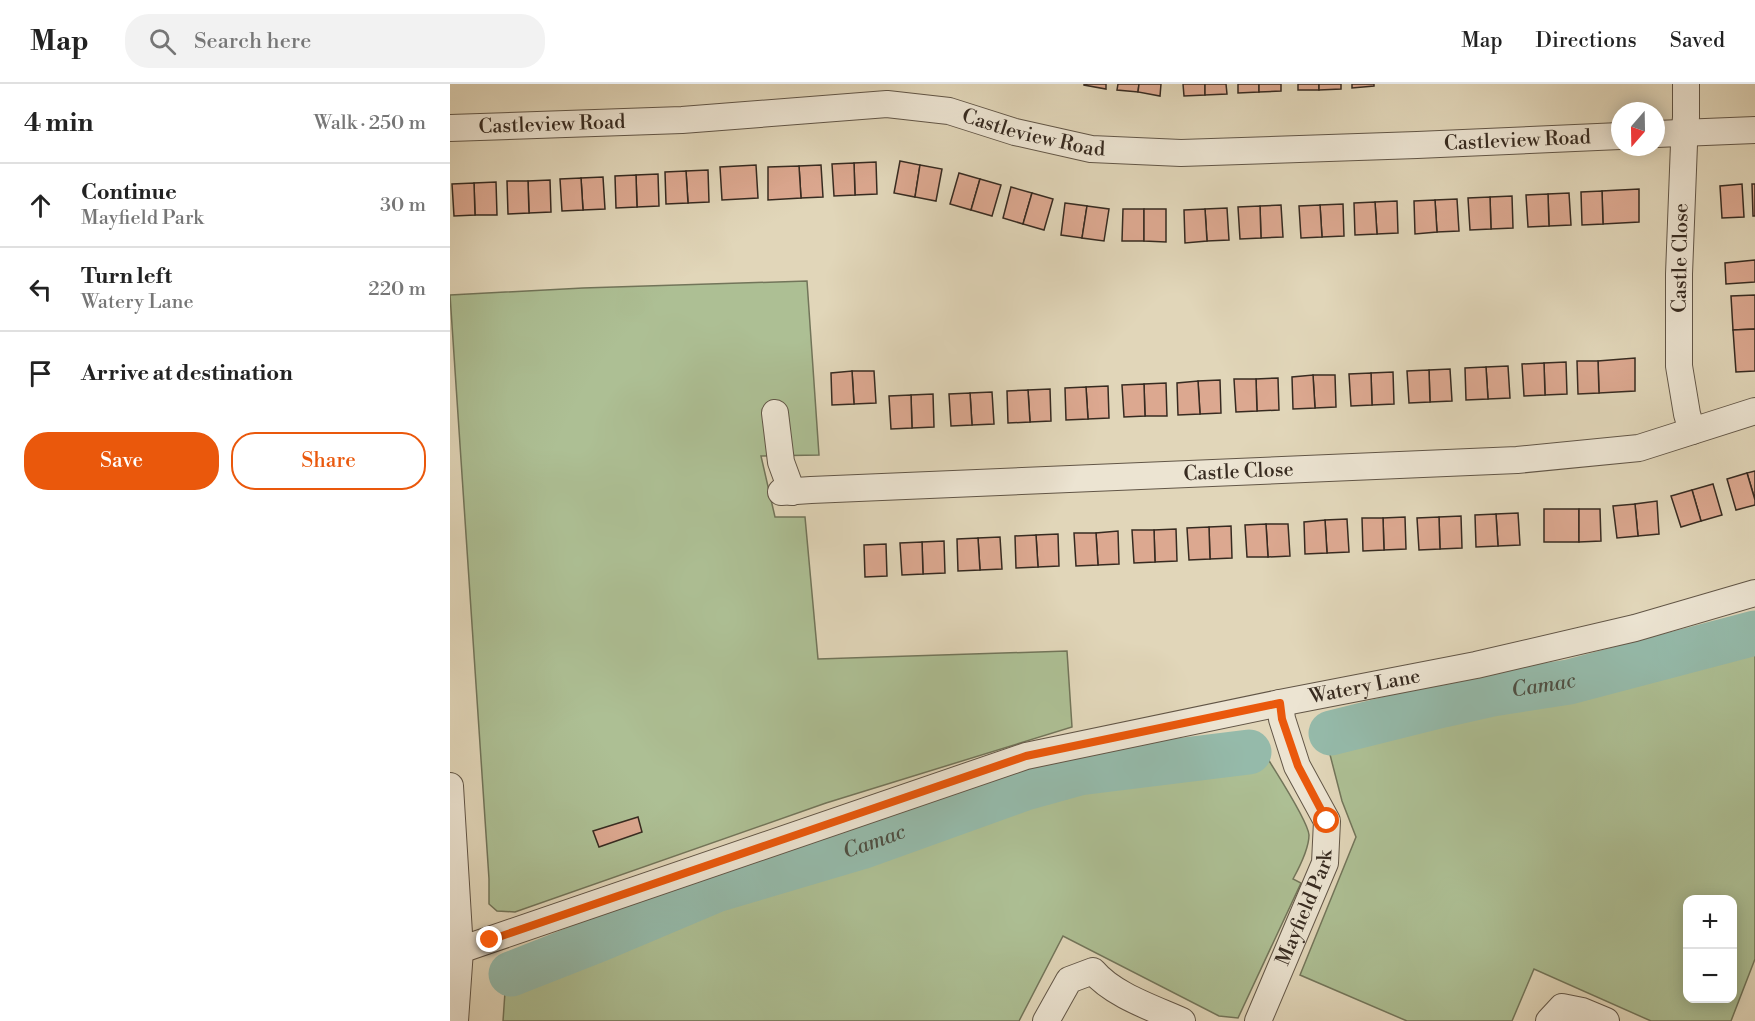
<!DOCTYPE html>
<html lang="en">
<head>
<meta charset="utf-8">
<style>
  body { margin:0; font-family:"Libre Bodoni",serif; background:#f2f2f2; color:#222 }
  .controls { position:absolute; right:18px; bottom:18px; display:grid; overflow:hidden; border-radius:12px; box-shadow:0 3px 15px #0003 }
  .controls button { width:54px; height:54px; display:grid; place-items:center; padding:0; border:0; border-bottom:2px solid #e0e0e0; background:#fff; color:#222; font:30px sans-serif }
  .compass { position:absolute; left:1161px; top:18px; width:54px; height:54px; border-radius:50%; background:#fff; box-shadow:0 3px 15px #0003; rotate:200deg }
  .stop { position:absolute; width:18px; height:18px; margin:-14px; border:4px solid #ea580c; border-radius:50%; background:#fff }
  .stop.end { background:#ea580c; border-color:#fff; box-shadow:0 2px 6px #0008 }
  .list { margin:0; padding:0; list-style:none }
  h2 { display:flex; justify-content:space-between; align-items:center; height:78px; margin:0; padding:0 24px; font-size:26px }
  h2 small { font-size:20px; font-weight:400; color:#767676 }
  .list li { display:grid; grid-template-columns:39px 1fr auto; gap:18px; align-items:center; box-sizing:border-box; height:84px; padding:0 24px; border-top:2px solid #e0e0e0 }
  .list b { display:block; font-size:22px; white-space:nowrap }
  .list p { margin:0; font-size:20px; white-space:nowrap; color:#767676 }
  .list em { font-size:20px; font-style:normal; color:#767676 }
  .actions { display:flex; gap:12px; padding:18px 24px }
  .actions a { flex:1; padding:14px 0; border:2px solid #ea580c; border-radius:24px; text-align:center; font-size:21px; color:#ea580c }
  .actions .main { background:#ea580c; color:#fff }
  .icon { flex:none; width:33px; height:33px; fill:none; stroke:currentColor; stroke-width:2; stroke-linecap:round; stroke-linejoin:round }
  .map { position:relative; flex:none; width:1305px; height:937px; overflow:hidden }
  header { display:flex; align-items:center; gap:36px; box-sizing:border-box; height:84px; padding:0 30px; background:#fff; border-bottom:2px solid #e0e0e0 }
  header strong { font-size:28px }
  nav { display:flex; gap:33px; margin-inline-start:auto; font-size:21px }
  .search { width:420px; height:54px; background:#f2f2f2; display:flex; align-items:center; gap:15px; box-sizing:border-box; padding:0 21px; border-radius:24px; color:#767676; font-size:22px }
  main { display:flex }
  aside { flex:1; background:#fff }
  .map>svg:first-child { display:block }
  .green { fill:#adbf94; stroke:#72755a; stroke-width:1.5; fill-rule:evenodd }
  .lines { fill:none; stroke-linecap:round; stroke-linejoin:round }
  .river { stroke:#95baaa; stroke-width:45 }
  .building { fill:#dca890; stroke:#372b21; stroke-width:1.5 }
  .minor-casing { stroke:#625647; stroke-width:28 }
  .minor { stroke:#ece4d2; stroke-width:26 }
  .route { stroke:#ea580c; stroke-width:8 }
  .labels { text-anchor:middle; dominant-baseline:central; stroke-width:4.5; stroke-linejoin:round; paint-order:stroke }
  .street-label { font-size:20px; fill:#372b21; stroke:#ece4d2 }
  .water-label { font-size:21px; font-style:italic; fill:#4e4f43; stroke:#ece4d2 }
</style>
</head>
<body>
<header>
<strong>Map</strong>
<div class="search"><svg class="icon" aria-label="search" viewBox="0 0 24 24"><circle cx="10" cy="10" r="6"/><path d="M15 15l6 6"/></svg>Search here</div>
<nav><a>Map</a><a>Directions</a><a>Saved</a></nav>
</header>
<main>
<aside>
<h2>4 min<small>Walk · 250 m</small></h2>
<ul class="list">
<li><svg class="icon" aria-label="ahead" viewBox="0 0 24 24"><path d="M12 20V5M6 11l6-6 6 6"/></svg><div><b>Continue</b><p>Mayfield Park</p></div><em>30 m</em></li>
<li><svg class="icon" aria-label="left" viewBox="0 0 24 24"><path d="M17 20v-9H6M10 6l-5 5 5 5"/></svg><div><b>Turn left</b><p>Watery Lane</p></div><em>220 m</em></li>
<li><svg class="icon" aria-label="arrive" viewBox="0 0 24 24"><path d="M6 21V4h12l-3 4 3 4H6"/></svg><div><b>Arrive at destination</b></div></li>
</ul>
<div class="actions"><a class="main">Save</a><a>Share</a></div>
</aside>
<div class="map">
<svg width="1305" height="937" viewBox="0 0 1305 937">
  <rect width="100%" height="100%" fill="#e1d6b9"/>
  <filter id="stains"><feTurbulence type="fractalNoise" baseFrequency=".00333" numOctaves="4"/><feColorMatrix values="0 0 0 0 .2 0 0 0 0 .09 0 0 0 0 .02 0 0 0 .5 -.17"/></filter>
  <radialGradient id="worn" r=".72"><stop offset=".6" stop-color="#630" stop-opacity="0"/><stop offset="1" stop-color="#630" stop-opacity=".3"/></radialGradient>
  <!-- green -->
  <g class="green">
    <polygon points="357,197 369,371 311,372 325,433 355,433 368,575 617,567 622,643 376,719 65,828 47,827 39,820 39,795 0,211 133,204"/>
    <path d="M 1305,557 L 1305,875 L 1281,937 L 1201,937 L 1084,885 L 1062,937 L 957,937 L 850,891 L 906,753 L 892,717 L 877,659 L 935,646 L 995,626 L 1045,619 L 1118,604 ZM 1238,816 L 1282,816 L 1282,914 L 1238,914 Z"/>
    <path d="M 818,675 C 827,690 858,737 859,751 C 859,764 849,784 843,795 L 851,799 L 788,934 L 769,932 L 613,852 L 569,937 L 53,937 L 55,908 L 178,855 L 238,825 L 441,761 L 636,696 L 721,689 Z"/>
  </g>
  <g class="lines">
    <!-- river -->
    <g class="river">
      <path id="s1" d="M 881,649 L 993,621 L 1042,610 L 1119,598 L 1305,549"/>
      <path id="s2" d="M 61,890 L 150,855 L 266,806 L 411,763 L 575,704 L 629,689 L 799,668"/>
    </g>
  </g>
  <!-- building -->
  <g class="building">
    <polygon points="634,0 656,0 656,5 634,1"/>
    <polygon points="668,0 689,0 688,8 667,6"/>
    <polygon points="689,0 711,0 710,12 688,8"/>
    <polygon points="733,0 755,0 755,11 734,12"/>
    <polygon points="755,0 776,0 777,10 755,11"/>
    <polygon points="788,0 809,0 809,8 788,9"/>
    <polygon points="809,0 831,0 831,7 809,8"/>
    <rect x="848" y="0" width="21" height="6"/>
    <polygon points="869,0 891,0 891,5 869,6"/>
    <polygon points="902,0 924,0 924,2 902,4"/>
    <polygon points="450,77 470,81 465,113 444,109"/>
    <polygon points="426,78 427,110 405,111 404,79"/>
    <polygon points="404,79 405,111 384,112 382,80"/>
    <polygon points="306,81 308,114 272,116 270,83"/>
    <polygon points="371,81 373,113 351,114 349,82"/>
    <polygon points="470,81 492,85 486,117 465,113"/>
    <polygon points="349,82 351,114 318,116 318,83"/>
    <polygon points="258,86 259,118 238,119 236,87"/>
    <polygon points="236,87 238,119 216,120 215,88"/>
    <polygon points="509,89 530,95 521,126 500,120"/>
    <polygon points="208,90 209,122 187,123 186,91"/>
    <polygon points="186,91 187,123 166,124 165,92"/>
    <polygon points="153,93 155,125 133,126 131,94"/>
    <polygon points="131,94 133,126 112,127 110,95"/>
    <polygon points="530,95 551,101 542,132 521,126"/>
    <polygon points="100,96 101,128 79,129 78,97"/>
    <polygon points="57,97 78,97 79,129 58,130"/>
    <polygon points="46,98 47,131 25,131 24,99"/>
    <polygon points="24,99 25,131 4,132 2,100"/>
    <polygon points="1292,100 1294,133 1272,134 1270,102"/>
    <polygon points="1302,100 1305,100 1305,132 1303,132"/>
    <polygon points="561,103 582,109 573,140 553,134"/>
    <polygon points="1189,105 1189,138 1153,140 1152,107"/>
    <polygon points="1152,107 1153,140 1132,141 1131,108"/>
    <polygon points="582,109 603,115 594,146 573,140"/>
    <polygon points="1119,109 1121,141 1099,142 1098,110"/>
    <polygon points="1098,110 1099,142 1078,143 1076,111"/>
    <polygon points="1062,112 1063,144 1041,145 1040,113"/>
    <polygon points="1040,113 1041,145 1020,146 1018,114"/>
    <polygon points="1007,115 1009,147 987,148 985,116"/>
    <polygon points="985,116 987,148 965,150 964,117"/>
    <polygon points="947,117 948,149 927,150 925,118"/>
    <polygon points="925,118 927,150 905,151 904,119"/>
    <polygon points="615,119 637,122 632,154 611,151"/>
    <polygon points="893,120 894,152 872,153 870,121"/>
    <polygon points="831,121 833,153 811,154 810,122"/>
    <polygon points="870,121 872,153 851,154 849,122"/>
    <polygon points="637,122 659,125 654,157 632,154"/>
    <polygon points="810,122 811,154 790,155 788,123"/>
    <polygon points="777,124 779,156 757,157 755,125"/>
    <polygon points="673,125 694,125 694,157 672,157"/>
    <polygon points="694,125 716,125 716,158 694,157"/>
    <polygon points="755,125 757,157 735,159 734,126"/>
    <polygon points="1305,176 1305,198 1276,200 1275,179"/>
    <polygon points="1305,211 1305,245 1283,246 1281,212"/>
    <polygon points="1305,245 1305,287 1286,288 1283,246"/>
    <polygon points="1185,274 1185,307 1149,309 1148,277"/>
    <polygon points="1127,277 1148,277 1149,309 1128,310"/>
    <polygon points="1116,278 1117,310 1095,311 1094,279"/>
    <polygon points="1094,279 1095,311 1074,312 1072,280"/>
    <polygon points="1058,282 1060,314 1038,315 1036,283"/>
    <polygon points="1036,283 1038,315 1016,316 1015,284"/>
    <polygon points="1000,285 1002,317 980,318 979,286"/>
    <polygon points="979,286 980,318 959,319 957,287"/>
    <polygon points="402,287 424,287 426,319 404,320"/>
    <polygon points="402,287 404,320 382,321 381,289"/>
    <polygon points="943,288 944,320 922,321 921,289"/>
    <polygon points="921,289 922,321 901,322 899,290"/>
    <polygon points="863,291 885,291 886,323 865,324"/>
    <polygon points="863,291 865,324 843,325 842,293"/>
    <polygon points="828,294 829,326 807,327 806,295"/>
    <polygon points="784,295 806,295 807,327 786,328"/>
    <polygon points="770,296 771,329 750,330 748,297"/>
    <polygon points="748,297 750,330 728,331 727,299"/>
    <polygon points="716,299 717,332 695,332 694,300"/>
    <polygon points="694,300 695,332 674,333 672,301"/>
    <polygon points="658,302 659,334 638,335 636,303"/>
    <polygon points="636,303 638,335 616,336 615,304"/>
    <polygon points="600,305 601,337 580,338 578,306"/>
    <polygon points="578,306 580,338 558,339 557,307"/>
    <polygon points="542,308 544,340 522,341 520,309"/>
    <polygon points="520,309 522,341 501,342 499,310"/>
    <polygon points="483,310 484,343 462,344 461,311"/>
    <polygon points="461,311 462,344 441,345 439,312"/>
    <polygon points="1305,387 1305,416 1297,389"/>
    <polygon points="1297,389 1305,416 1305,421 1286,426 1277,395"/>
    <polygon points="1263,400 1272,431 1251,437 1242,406"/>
    <polygon points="1242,406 1251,437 1231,443 1221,412"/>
    <polygon points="1207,417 1209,450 1188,452 1185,420"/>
    <polygon points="1185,420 1188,452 1167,454 1163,422"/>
    <rect x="1094" y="425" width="35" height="33"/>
    <polygon points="1129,425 1150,425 1151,457 1129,458"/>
    <polygon points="1068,429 1070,461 1048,462 1046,430"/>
    <polygon points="1046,430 1048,462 1026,463 1025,431"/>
    <polygon points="1011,432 1012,464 990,465 989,433"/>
    <polygon points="955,433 956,465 934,466 933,434"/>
    <polygon points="989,433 990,465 969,466 967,434"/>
    <polygon points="912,434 933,434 934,466 913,467"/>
    <polygon points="897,435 899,468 877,469 875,436"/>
    <polygon points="875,436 877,469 855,470 854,438"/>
    <polygon points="816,440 838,440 840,472 818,473"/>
    <polygon points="816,440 818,473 797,473 795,441"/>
    <polygon points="781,442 782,474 760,475 759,443"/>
    <polygon points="759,443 760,475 739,476 737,444"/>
    <polygon points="726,445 727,477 705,478 704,446"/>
    <polygon points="682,446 704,446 705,478 684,479"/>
    <polygon points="668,447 669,480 648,481 646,449"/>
    <polygon points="624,449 646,449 648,481 626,482"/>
    <polygon points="608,450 609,482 588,483 586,451"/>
    <polygon points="586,451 588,483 566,484 565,452"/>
    <polygon points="550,453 552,485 530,486 528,454"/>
    <polygon points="528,454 530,486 508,487 507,455"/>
    <polygon points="494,457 495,489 473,490 472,458"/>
    <polygon points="472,458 473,490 452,491 450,459"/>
    <polygon points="436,460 437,492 415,493 414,461"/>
    <polygon points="188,733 192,748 149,763 143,747"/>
  </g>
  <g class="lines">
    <defs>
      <g id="minor">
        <polyline points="1236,0 1236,33 1234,60 1229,190 1229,282 1237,330 1242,347"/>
        <path id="s3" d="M 0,44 L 232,36 L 437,20 L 499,27 L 565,48 L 641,65 L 731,69 L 967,61 L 1170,52"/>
        <polyline points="1206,50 1305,46"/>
        <polyline points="325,329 331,378 342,408"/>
        <path id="s4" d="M 331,408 L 361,406 L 1067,376 L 1189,364 L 1305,327"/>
        <polyline points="0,702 10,866 5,937"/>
        <path id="s5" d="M 10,866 L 576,672 L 830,619 L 1026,581 L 1185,544 L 1305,509"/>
        <path d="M 596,937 L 619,896 L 643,887 C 663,911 703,924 732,937"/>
        <path id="s6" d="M 808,937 L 875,779 L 877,737 L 847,682 L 832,635 L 830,619"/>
        <polyline points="1099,937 1112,923 1132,927 1156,937"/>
      </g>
    </defs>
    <!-- minor casing -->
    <use href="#minor" class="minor-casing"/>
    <!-- minor -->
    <use href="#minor" class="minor"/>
  </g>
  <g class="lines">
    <!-- route -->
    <polyline class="route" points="40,856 576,672 830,619 832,635 848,682 877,737"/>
  </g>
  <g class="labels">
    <!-- street labels -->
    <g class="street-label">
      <text stroke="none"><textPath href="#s3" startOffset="102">Castleview Road</textPath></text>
      <text stroke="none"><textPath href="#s3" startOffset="588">Castleview Road</textPath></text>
      <text stroke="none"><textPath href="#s3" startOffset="1074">Castleview Road</textPath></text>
      <text transform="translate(1231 174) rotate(-89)">Castle Close</text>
      <text stroke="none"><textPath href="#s4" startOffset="458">Castle Close</textPath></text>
      <text stroke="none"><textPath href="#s5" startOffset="944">Watery Lane</textPath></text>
      <text stroke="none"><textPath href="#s6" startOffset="123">Mayfield Park</textPath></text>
    </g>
    <!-- water labels -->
    <g class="water-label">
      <text stroke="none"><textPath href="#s1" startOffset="218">Camac</textPath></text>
      <text stroke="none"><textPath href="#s2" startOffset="387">Camac</textPath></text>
    </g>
  </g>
  <rect width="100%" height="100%" filter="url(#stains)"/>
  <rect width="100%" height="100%" fill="url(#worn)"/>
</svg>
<div class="controls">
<button>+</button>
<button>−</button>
</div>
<svg class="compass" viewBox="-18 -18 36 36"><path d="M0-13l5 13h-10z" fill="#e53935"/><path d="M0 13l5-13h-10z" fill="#767676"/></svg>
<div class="stop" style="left:877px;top:737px"></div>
<div class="stop end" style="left:40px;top:856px"></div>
</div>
</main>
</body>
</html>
